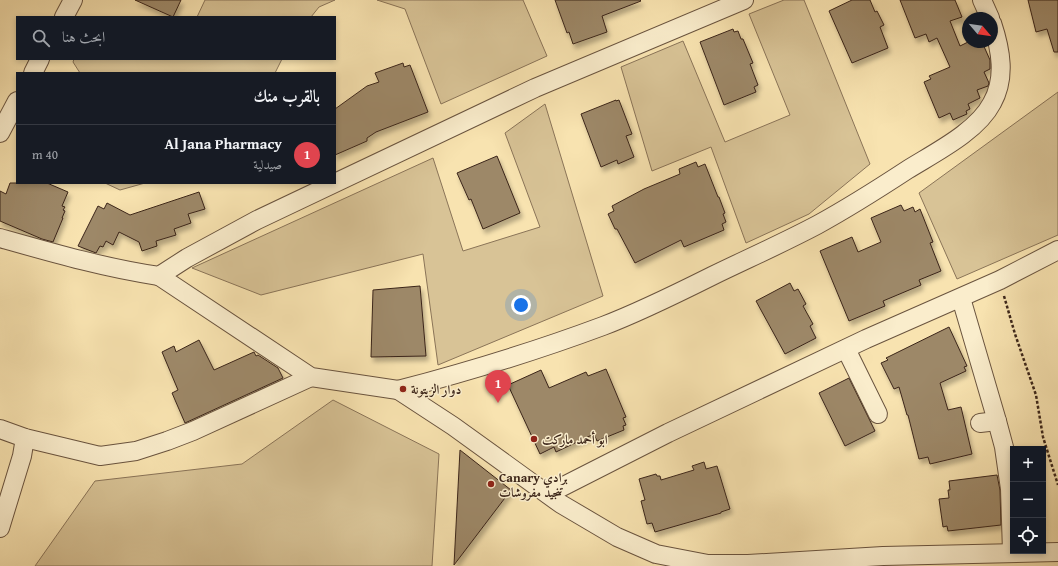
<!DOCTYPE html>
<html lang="ar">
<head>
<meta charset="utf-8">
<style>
  body { margin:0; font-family:"Gentium Book Plus",Amiri,serif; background:#242831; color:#f1f3f6; direction:rtl }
  .controls { position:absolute; right:12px; bottom:12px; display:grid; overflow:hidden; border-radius:0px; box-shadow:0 2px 6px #0003 }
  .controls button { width:36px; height:36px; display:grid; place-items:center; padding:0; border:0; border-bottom:1px solid #363941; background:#171b24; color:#f1f3f6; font:20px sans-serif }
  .compass { position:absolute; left:962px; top:12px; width:36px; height:36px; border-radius:50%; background:#171b24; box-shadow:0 2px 6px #0003; rotate:119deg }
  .you { position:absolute; left:521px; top:305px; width:14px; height:14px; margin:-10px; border:3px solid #fff; border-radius:50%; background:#1a73e8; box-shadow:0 0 0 6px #1a73e833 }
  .badge { display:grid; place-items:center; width:26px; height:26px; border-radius:50%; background:#c59692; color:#fff; font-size:13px; font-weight:700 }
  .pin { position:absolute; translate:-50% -33px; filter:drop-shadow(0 1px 2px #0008) }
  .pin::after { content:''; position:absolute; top:21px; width:14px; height:12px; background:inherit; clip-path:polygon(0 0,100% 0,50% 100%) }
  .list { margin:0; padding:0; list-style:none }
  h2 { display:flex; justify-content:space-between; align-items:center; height:52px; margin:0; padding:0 16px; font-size:17px }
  h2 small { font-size:13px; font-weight:400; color:#9ea1a6 }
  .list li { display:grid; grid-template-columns:26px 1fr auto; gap:12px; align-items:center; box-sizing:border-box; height:60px; padding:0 16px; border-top:1px solid #363941 }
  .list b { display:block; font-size:15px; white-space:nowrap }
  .list p { margin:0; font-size:13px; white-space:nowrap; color:#9ea1a6 }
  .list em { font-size:13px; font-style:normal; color:#9ea1a6 }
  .icon { flex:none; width:22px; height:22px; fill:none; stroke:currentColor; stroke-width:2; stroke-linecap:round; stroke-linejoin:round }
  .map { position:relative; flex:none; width:1058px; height:566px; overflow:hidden; direction:ltr }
  .search { position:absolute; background:#171b24; box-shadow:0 2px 6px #0003; left:16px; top:16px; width:320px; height:44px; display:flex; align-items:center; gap:10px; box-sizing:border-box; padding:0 14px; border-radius:0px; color:#9ea1a6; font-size:15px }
  .panel { position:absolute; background:#171b24; box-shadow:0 2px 6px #0003; left:16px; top:72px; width:320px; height:112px; border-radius:0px; direction:rtl }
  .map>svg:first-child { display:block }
  .green { fill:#d8c396; stroke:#8a7458 }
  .building { fill:#9d8868; stroke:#3b2519; filter:url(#shadow) }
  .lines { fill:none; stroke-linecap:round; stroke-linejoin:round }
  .street-casing { stroke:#6a543f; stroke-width:20 }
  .path { stroke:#3b2519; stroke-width:2.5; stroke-dasharray:3 2; stroke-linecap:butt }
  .street { stroke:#faedcc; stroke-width:18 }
  .poi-dot { fill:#8f2418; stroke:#faedcc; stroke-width:1.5 }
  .labels { text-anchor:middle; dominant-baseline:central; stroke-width:3; stroke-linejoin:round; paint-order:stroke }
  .poi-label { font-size:13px; font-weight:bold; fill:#3b2519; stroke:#faedcc; text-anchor:start }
</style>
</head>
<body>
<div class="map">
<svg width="1058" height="566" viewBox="0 0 1058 566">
  <defs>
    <filter id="shadow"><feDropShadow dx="2.5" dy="4.5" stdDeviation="2" flood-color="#0004"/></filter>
  </defs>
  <rect width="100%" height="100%" fill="#f8e3b0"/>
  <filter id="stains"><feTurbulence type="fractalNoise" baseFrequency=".005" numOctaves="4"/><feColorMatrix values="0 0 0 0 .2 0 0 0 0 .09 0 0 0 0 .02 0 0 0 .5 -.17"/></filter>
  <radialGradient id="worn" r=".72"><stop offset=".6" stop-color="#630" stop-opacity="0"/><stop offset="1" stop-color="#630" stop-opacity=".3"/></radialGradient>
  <!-- green -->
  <g class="green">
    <polygon points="205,0 335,0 319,7 311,17 197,17"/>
    <polygon points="377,0 523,0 547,56 441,104 405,9"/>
    <polygon points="784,0 804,0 870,164 809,214 746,243 711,147 652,171 621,67 683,41 725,142 790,115 749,14"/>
    <polygon points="74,59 282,59 275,73 80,73 73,62"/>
    <polygon points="1058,92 1058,235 957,279 919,193"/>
    <polygon points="545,104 603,296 438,365 423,254 261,295 192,268 433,158 463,251 540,227 505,133"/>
    <polygon points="105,183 145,183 120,190"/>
    <polygon points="333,400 439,454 432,566 35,566 95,481 242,464"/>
  </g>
  <!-- building -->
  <g class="building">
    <polygon points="135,0 181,0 173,17"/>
    <polygon points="555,0 640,0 641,1 602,16 607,32 573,44 569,32 567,33"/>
    <polygon points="852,0 870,0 875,12 877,11 884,25 880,27 888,48 852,63 829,11"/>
    <polygon points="900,0 955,0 962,17 950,21 960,46 968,42 982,42 990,60 990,69 984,72 989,83 988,86 977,90 980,98 968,104 970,109 966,111 967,114 953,120 950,113 939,118 924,82 931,79 929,76 950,67 937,38 929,42 926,34 915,38"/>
    <polygon points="1028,0 1058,0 1058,52 1054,52 1047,29 1036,32"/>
    <polygon points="733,29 734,32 738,31 741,39 743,39 753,63 750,64 758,85 754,87 756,92 724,105 700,42"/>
    <polygon points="403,63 404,67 410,65 428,112 376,132 367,138 367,141 335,155 335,109 367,86 379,82 375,73"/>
    <polygon points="616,100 616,101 619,100 632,134 626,136 634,157 618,164 617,160 601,167 581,114"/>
    <polygon points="497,156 520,213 483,229 471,199 469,200 457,173"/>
    <polygon points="696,162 698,167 705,164 718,197 719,197 725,213 723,214 726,222 722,224 724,230 684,247 681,240 635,263 617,229 615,229 608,214 614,211 612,206 644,189 680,174 679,169"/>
    <polygon points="10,183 47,183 68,192 62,206 65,207 63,210 65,211 62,218 63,218 53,242 42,239 0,221 0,191 6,194"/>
    <polygon points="199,192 205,209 188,214 191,223 174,229 176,235 156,241 157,246 142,251 139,242 119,232 113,245 106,241 103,247 100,246 96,253 78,246 98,206 104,209 107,203 130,215"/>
    <polygon points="901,205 904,211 913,207 915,212 920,209 933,242 930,243 941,271 919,280 921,285 883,301 885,306 849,321 820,251 852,237 858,252 881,242 871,218"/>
    <polygon points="790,283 794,291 798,289 806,304 803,306 813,324 810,326 816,338 785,354 756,301"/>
    <polygon points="420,286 426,356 371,357 373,290"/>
    <polygon points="949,327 967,366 964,367 966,371 940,383 948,410 961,407 972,454 930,464 928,457 919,459 908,415 907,415 899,387 894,389 881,363 888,360 886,358"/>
    <polygon points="199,340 214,370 254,352 256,356 258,355 278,368 283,378 185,423 172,393 178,390 162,352 174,346 176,352"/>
    <polygon points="606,369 626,417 623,418 626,425 623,426 624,430 597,441 594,434 556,452 554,447 540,454 508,385 541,370 549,388 586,372 588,376"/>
    <polygon points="849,378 875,431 845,446 819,393"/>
    <polygon points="460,450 511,490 454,565"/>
    <polygon points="704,462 706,469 717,466 730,509 721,512 721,513 655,532 652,523 647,524 641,501 645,500 639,479 656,474 657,476 660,476 661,480 694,470 692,466"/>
    <polygon points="997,475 1000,490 1001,525 948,531 947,526 943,527 939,499 949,498 948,490 950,490 949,481"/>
  </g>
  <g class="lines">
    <defs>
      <g id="street">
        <polyline points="982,0 990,18"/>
        <polyline points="64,17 73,0"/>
        <polyline points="33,73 40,59"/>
        <polyline points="0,133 17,101"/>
        <path d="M 0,238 C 53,253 105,268 159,276 L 187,258 L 257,220 L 535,88 L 744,0"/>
        <polyline points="159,276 311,377 398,390 453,426 561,504 617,537 656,554 708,564 748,564 883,556 1058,552"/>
        <polyline points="961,298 997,421 1004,447 1010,489 1012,552"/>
        <polyline points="846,349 878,414"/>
        <path d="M 398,390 C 467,372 536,351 603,326 C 640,312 676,294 712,276 C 747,259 783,243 817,225 C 848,208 878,189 907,170 C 934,153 977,132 992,103 C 1006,78 1001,50 992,23"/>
        <polyline points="980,423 997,421"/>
        <polyline points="0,429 25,438 100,456 136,451 167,441 193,431 311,377"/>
        <polyline points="548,494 668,433 866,339 1000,280 1058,250"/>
        <polyline points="0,528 22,456 25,438"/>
      </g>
    </defs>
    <!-- street casing -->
    <use href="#street" class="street-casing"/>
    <!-- path -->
    <polyline class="path" points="1004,296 1015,334 1036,395 1043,437 1058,485"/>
    <!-- street -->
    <use href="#street" class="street"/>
  </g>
  <!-- markers -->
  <g class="poi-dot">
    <circle cx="403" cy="389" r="4"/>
    <circle cx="534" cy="439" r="4"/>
    <circle cx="491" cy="484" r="4"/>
  </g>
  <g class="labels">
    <!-- poi labels -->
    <g class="poi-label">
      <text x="411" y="389">دوار الزيتونة</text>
      <text x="542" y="439">ابو أحمد ماركت</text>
      <text x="499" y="477">Canary برادي<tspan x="499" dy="15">تنجيد مفروشات</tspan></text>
    </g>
  </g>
  <rect width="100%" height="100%" filter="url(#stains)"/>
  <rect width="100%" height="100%" fill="url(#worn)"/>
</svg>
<div class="controls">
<button>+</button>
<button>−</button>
<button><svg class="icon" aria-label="locate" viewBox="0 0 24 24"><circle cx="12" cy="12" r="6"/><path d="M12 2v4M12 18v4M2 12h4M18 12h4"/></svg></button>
</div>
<svg class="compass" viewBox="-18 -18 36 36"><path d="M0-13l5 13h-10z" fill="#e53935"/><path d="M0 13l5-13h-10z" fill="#9ea1a6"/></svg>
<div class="you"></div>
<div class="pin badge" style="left:498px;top:403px;background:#e0444e">1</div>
<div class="search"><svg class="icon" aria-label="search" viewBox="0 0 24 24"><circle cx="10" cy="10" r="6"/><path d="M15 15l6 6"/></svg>ابحث هنا</div>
<section class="panel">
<h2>بالقرب منك<small></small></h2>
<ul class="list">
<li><span class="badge" style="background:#e0444e">1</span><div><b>Al Jana Pharmacy</b><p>صيدلية</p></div><em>40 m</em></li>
</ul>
</section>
</div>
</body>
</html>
